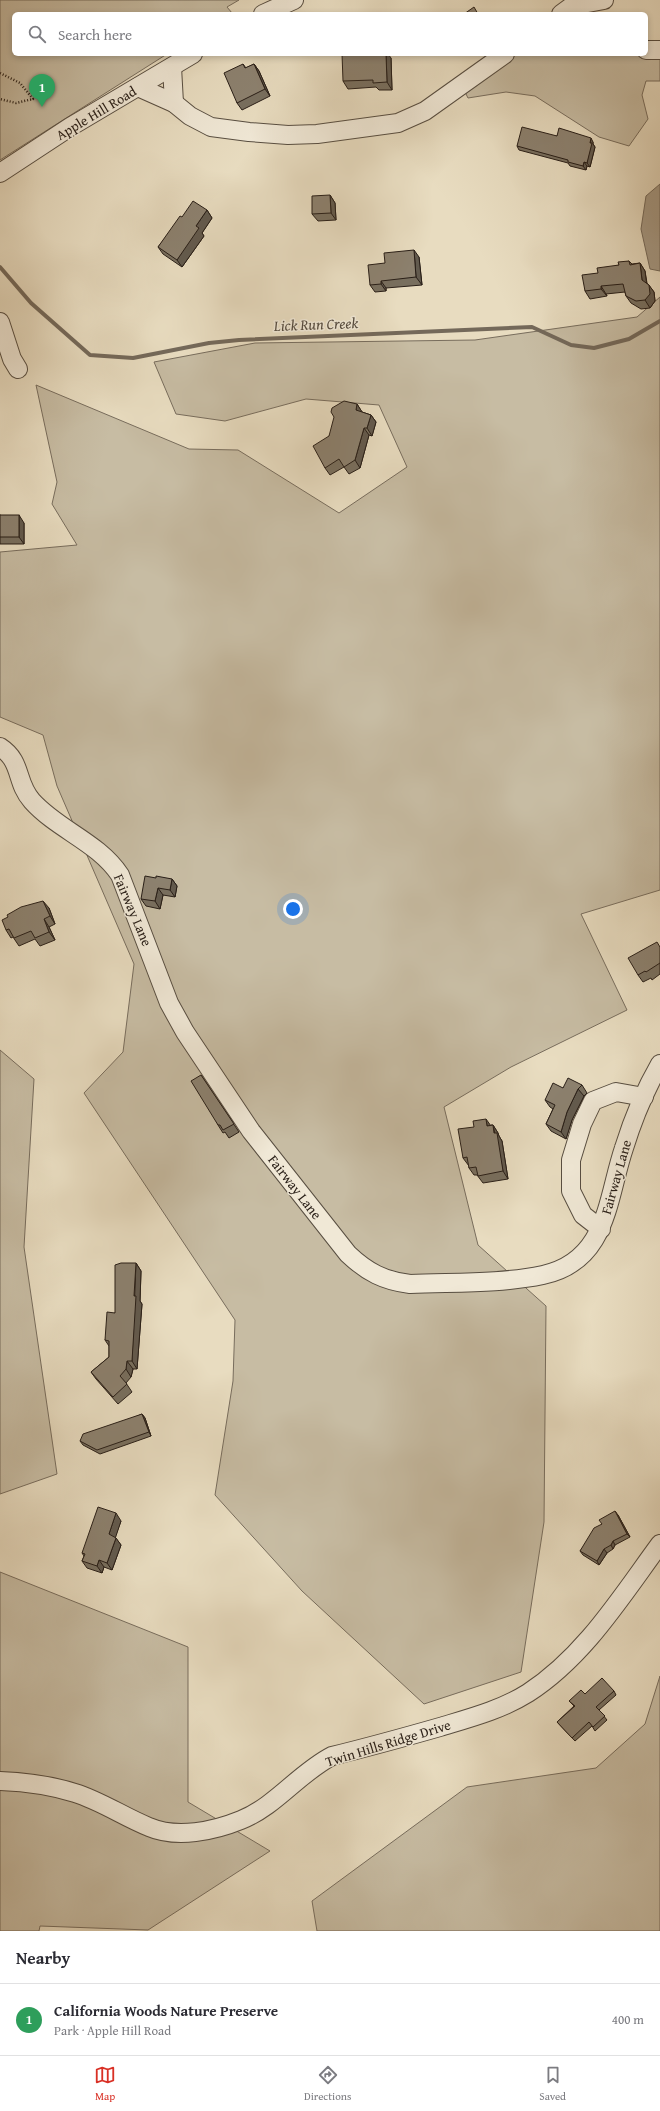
<!DOCTYPE html>
<html lang="en">
<head>
<meta charset="utf-8">
<style>
  body { margin:0; font-family:"Gentium Book Plus",serif; background:#f7f7f7; color:#2b2b33 }
  .you { position:absolute; left:293px; top:909px; width:14px; height:14px; margin:-10px; border:3px solid #fff; border-radius:50%; background:#1a73e8; box-shadow:0 0 0 6px #1a73e833 }
  .badge { display:grid; place-items:center; width:26px; height:26px; border-radius:50%; background:#d93025; color:#fff; font-size:13px; font-weight:700 }
  .pin { position:absolute; translate:-50% -33px; filter:drop-shadow(0 1px 2px #0008) }
  .pin::after { content:''; position:absolute; top:21px; width:14px; height:12px; background:inherit; clip-path:polygon(0 0,100% 0,50% 100%) }
  .list { margin:0; padding:0; list-style:none }
  h2 { display:flex; justify-content:space-between; align-items:center; height:52px; margin:0; padding:0 16px; font-size:17px }
  h2 small { font-size:13px; font-weight:400; color:#7c7c81 }
  .list li { display:grid; grid-template-columns:26px 1fr auto; gap:12px; align-items:center; box-sizing:border-box; height:72px; padding:0 16px; border-top:1px solid #e1e1e2 }
  .list b { display:block; font-size:15px; white-space:nowrap }
  .list p { margin:0; font-size:13px; white-space:nowrap; color:#7c7c81 }
  .list em { font-size:13px; font-style:normal; color:#7c7c81 }
  .icon { flex:none; width:22px; height:22px; fill:none; stroke:currentColor; stroke-width:2; stroke-linecap:round; stroke-linejoin:round }
  .map { position:relative; flex:none; width:660px; height:1931px; overflow:hidden }
  .search { position:absolute; background:#fff; box-shadow:0 2px 6px #0003; left:12px; right:12px; top:12px; height:44px; display:flex; align-items:center; gap:10px; box-sizing:border-box; padding:0 14px; border-radius:6px; color:#7c7c81; font-size:15px }
  .sheet { height:124px; background:#fff }
  nav { display:flex; justify-content:space-around; align-items:center; box-sizing:border-box; height:56px; border-top:1px solid #e1e1e2; background:#fff; font-size:11px; color:#7c7c81 }
  nav a { display:grid; justify-items:center; gap:2px }
  nav .on { color:#d93025 }
  .map>svg:first-child { display:block }
  .green { fill:#c7bca3; stroke:#786d5d }
  .water { fill:#a79b87; stroke:#74695a }
  .lines { fill:none; stroke-linecap:round; stroke-linejoin:round }
  .stream { stroke:#74695a; stroke-width:4 }
  .minor-casing { stroke:#584e41; stroke-width:20 }
  .path { stroke:#281e17; stroke-width:2.5; stroke-dasharray:1 2; stroke-linecap:butt }
  .minor { stroke:#f0e8d6; stroke-width:18 }
  .wall { fill:#786f5f; stroke:#281e17 }
  .shaded-wall { fill:#625a4e; stroke:#281e17 }
  .building { fill:#8c816f; stroke:#281e17 }
  .labels { text-anchor:middle; dominant-baseline:central; stroke-width:3; stroke-linejoin:round; paint-order:stroke }
  .street-label { font-size:14px; fill:#281e17; stroke:#f0e8d6 }
  .water-label { font-size:15px; font-style:italic; fill:#544a3e; stroke:#f0e8d6 }
</style>
</head>
<body>
<div class="map">
<svg width="660" height="1931" viewBox="0 0 660 1931">
  <rect width="100%" height="100%" fill="#e8dcc0"/>
  <filter id="stains"><feTurbulence type="fractalNoise" baseFrequency=".005" numOctaves="4"/><feColorMatrix values="0 0 0 0 .2 0 0 0 0 .09 0 0 0 0 .02 0 0 0 .5 -.17"/></filter>
  <radialGradient id="worn" r=".72"><stop offset=".6" stop-color="#630" stop-opacity="0"/><stop offset="1" stop-color="#630" stop-opacity=".3"/></radialGradient>
  <!-- green -->
  <g class="green">
    <polygon points="0,0 239,0 227,7 232,13 230,14 14,14 14,54 167,54 0,160"/>
    <polygon points="516,54 634,54 660,56 660,81 646,81 642,95 648,119 629,146 599,137 535,96 506,92 468,98 465,92"/>
    <polygon points="660,297 660,890 581,914 627,1010 511,1067 444,1107 478,1245 546,1306 544,1522 521,1672 424,1704 302,1591 215,1495 233,1381 235,1320 84,1093 123,1052 134,964 57,786 43,735 0,717 0,552 77,545 52,504 57,482 36,385 189,449 238,450 339,513 407,467 379,405 306,399 225,421 176,414 154,362 255,343 475,340 637,317"/>
    <polygon points="0,1050 34,1079 24,1247 57,1474 0,1494"/>
    <polygon points="0,1572 188,1647 188,1802 270,1851 148,1930 40,1926 39,1931 0,1931"/>
    <polygon points="660,1676 660,1931 317,1931 312,1901 467,1787 596,1768 645,1724"/>
  </g>
  <!-- water -->
  <polygon class="water" points="660,184 660,271 650,269 641,229 646,196"/>
  <g class="lines">
    <!-- stream -->
    <polyline class="stream" points="0,267 31,303 90,355 133,358 209,343 239,340 532,327 571,345 594,348 629,339 660,321"/>
    <defs>
      <g id="minor">
        <polyline points="263,14 294,0"/>
        <polyline points="561,14 572,6 604,0"/>
        <polyline points="646,50 660,50"/>
        <polyline points="172,67 174,103"/>
        <polyline points="138,87 174,103 190,116 211,127 249,132 288,135 317,134 398,123 425,111 505,54"/>
        <polyline points="0,173 70,127 193,54"/>
        <polyline points="0,322 12,359 18,369"/>
        <path d="M 0,747 C 23,762 15,782 32,801 C 58,830 98,842 120,875 L 169,1003 L 185,1032 L 251,1131 L 348,1254 C 367,1272 384,1281 410,1284 C 453,1282 500,1284 543,1275 C 608,1261 607,1198 624,1148 C 633,1119 645,1090 660,1064"/>
        <polyline points="601,1229 583,1215 571,1191 571,1160 582,1124 593,1101 616,1092 644,1097"/>
        <path d="M 0,1781 C 25,1782 50,1785 75,1793 C 101,1801 124,1817 149,1827 C 177,1839 214,1831 241,1820 C 276,1806 299,1773 332,1756 C 369,1747 405,1737 440,1727 C 470,1718 501,1710 528,1693 C 584,1657 621,1597 660,1544"/>
      </g>
    </defs>
    <!-- minor casing -->
    <use href="#minor" class="minor-casing"/>
    <!-- path -->
    <polyline class="path" points="0,73 20,83 33,99 16,103 0,99"/>
    <!-- minor -->
    <use href="#minor" class="minor"/>
  </g>
  <!-- wall -->
  <g class="wall">
    <polygon points="391,58 392,90 379,90 376,87 348,89 343,81"/>
    <polygon points="243,64 246,68 254,64 259,71 270,96 242,110 237,103"/>
    <polygon points="557,136 593,142 593,144 595,147 590,167 587,166 586,170 570,166 568,163 519,150 517,146"/>
    <polygon points="330,195 335,203 336,220 318,221 312,214"/>
    <polygon points="207,210 212,218 202,233 204,236 182,267 163,254 158,247 182,217"/>
    <polygon points="419,257 422,285 386,288 386,291 375,292 370,285 385,263"/>
    <polygon points="629,261 632,264 640,263 645,271 647,283 654,292 655,301 650,308 641,309 631,303 626,296 625,292 606,294 607,296 590,299 585,291 598,273"/>
    <polygon points="357,404 362,412 371,415 376,422 372,436 369,435 360,468 349,474 344,467 330,475 325,468 329,436"/>
    <polygon points="0,515 24,523 24,544 0,544"/>
    <polygon points="172,879 177,886 175,897 163,895 160,909 146,906 141,899"/>
    <polygon points="49,908 55,924 49,927 55,940 40,946 35,939 19,946 13,937 11,938 6,930"/>
    <polygon points="660,946 660,974 652,980 651,978 643,982 638,975"/>
    <polygon points="201,1075 239,1132 229,1138 225,1132 223,1133 218,1125"/>
    <polygon points="582,1085 587,1093 584,1096 572,1120 566,1139 551,1131 546,1124 553,1109 550,1107 545,1100 563,1088"/>
    <polygon points="491,1125 493,1125 498,1133 499,1136 502,1141 508,1179 483,1183 477,1175 474,1175 469,1168 469,1166 463,1158"/>
    <polygon points="136,1263 141,1271 140,1301 142,1304 137,1369 133,1369 131,1377 126,1383 132,1392 118,1404 96,1379 91,1372 109,1357 109,1346 105,1340 115,1313"/>
    <polygon points="142,1414 145,1418 151,1436 100,1454 83,1445 80,1441"/>
    <polygon points="618,1515 630,1537 615,1545 613,1549 607,1553 599,1565 583,1555 580,1551 602,1524"/>
    <polygon points="121,1521 115,1537 121,1545 112,1570 104,1567 102,1573 87,1568 82,1561 84,1556 82,1553"/>
    <polygon points="614,1691 616,1695 599,1710 607,1720 595,1731 592,1726 575,1741 557,1722 574,1706 569,1701 585,1694"/>
  </g>
  <!-- shaded-wall -->
  <g class="shaded-wall">
    <polygon points="386,54 388,54 391,58 392,90 387,82"/>
    <polygon points="254,64 259,71 270,96 265,89"/>
    <polygon points="591,138 593,142 593,144 595,147 590,167 587,163"/>
    <polygon points="584,162 587,166 586,170 583,166"/>
    <polygon points="330,195 335,203 336,220 331,213"/>
    <polygon points="207,210 212,218 202,233 204,236 182,267 177,260 196,226"/>
    <polygon points="414,250 419,257 422,285 416,277"/>
    <polygon points="640,263 645,271 647,287 642,280"/>
    <polygon points="381,281 386,288 386,291 381,284"/>
    <polygon points="649,285 654,292 655,301 650,308 645,300"/>
    <polygon points="601,286 606,294 607,296 601,289"/>
    <polygon points="357,404 362,412 361,418 356,410"/>
    <polygon points="371,415 376,422 372,436 367,428"/>
    <polygon points="364,428 369,435 360,468 355,460"/>
    <polygon points="19,515 24,523 24,544 19,537"/>
    <polygon points="172,879 177,886 175,897 170,890"/>
    <polygon points="158,888 163,895 160,909 155,901"/>
    <polygon points="43,901 49,908 55,924 50,916"/>
    <polygon points="44,919 49,927 55,940 49,932"/>
    <polygon points="578,1089 584,1096 572,1120 566,1139 561,1132 567,1112"/>
    <polygon points="486,1119 491,1126 487,1126"/>
    <polygon points="493,1125 498,1133 499,1136 502,1141 508,1179 503,1171"/>
    <polygon points="136,1263 141,1271 140,1301 142,1304 137,1369 132,1361"/>
    <polygon points="127,1361 133,1369 131,1377 126,1369"/>
    <polygon points="142,1414 145,1418 151,1436 149,1432"/>
    <polygon points="615,1511 618,1515 630,1537 627,1534"/>
    <polygon points="116,1513 121,1521 114,1542 109,1534"/>
    <polygon points="116,1538 121,1545 112,1570 107,1563"/>
    <polygon points="613,1541 615,1545 613,1549 611,1545"/>
    <polygon points="604,1549 607,1553 599,1565 597,1561"/>
    <polygon points="99,1560 104,1567 102,1573 97,1566"/>
  </g>
  <!-- building -->
  <g class="building">
    <polygon points="474,7 478,14 464,14"/>
    <polygon points="342,54 386,54 387,82 373,83 373,80 343,81"/>
    <polygon points="243,64 245,68 254,64 265,89 237,103 224,73"/>
    <polygon points="522,127 557,136 559,128 591,138 590,143 592,143 587,163 584,162 583,166 568,162 568,160 517,146"/>
    <polygon points="330,195 331,213 312,214 312,196"/>
    <polygon points="193,201 207,210 196,226 199,228 177,260 158,247 180,216 182,217"/>
    <polygon points="414,250 416,277 381,281 381,284 370,285 368,265 385,263 384,253"/>
    <polygon points="629,261 630,265 640,263 642,280 649,285 650,294 645,300 636,301 626,296 623,284 601,286 601,289 585,291 582,275 598,273 597,268 619,265 618,262"/>
    <polygon points="344,401 357,404 356,410 371,415 367,428 364,428 355,460 344,467 339,459 325,468 313,446 329,436 334,417 331,412 332,408"/>
    <rect x="0" y="515" width="19" height="22"/>
    <polygon points="145,876 156,878 156,876 172,879 170,890 158,888 155,901 141,899"/>
    <polygon points="43,901 50,916 44,919 49,932 35,938 31,931 14,938 9,929 6,930 2,920 8,917 7,915 21,907"/>
    <polygon points="657,942 660,947 660,963 646,972 645,971 638,975 628,958"/>
    <polygon points="201,1075 234,1124 223,1130 220,1125 218,1125 191,1081"/>
    <polygon points="568,1078 582,1085 578,1089 567,1112 561,1132 546,1124 555,1105 545,1100 553,1083 563,1088"/>
    <polygon points="486,1119 487,1126 493,1125 494,1133 497,1133 503,1171 478,1176 476,1167 469,1168 467,1157 463,1158 458,1129 474,1127 473,1121"/>
    <polygon points="121,1263 136,1263 134,1296 136,1296 132,1361 127,1361 126,1369 120,1376 127,1384 113,1397 91,1372 109,1357 109,1341 105,1340 107,1312 115,1313 115,1265"/>
    <polygon points="142,1414 149,1432 97,1450 80,1441 83,1434"/>
    <polygon points="98,1507 116,1513 109,1534 116,1538 107,1563 99,1560 97,1566 82,1561 85,1554 82,1553"/>
    <polygon points="615,1511 627,1534 613,1541 611,1545 604,1549 597,1561 580,1551 594,1528 602,1524 599,1520"/>
    <polygon points="602,1678 614,1691 596,1707 605,1716 593,1727 589,1722 572,1738 557,1722 575,1706 569,1701 581,1690 585,1694"/>
  </g>
  <g class="labels">
    <!-- street labels -->
    <g class="street-label">
      <text transform="translate(96 113) rotate(-31)">Apple Hill Road</text>
      <text transform="translate(133 910) rotate(67)">Fairway Lane</text>
      <text transform="translate(616 1177) rotate(-74)">Fairway Lane</text>
      <text transform="translate(295 1187) rotate(52)">Fairway Lane</text>
      <text transform="translate(388 1743) rotate(-17)">Twin Hills Ridge Drive</text>
    </g>
    <!-- water labels -->
    <g class="water-label">
      <text transform="translate(316 324) rotate(-2)">Lick Run Creek</text>
    </g>
  </g>
  <rect width="100%" height="100%" filter="url(#stains)"/>
  <rect width="100%" height="100%" fill="url(#worn)"/>
</svg>
<div class="you"></div>
<div class="pin badge" style="left:42px;top:107px;background:#2e9e5b">1</div>
<div class="search"><svg class="icon" aria-label="search" viewBox="0 0 24 24"><circle cx="10" cy="10" r="6"/><path d="M15 15l6 6"/></svg>Search here</div>
</div>
<section class="sheet">
<h2>Nearby<small></small></h2>
<ul class="list">
<li><span class="badge" style="background:#2e9e5b">1</span><div><b>California Woods Nature Preserve</b><p>Park · Apple Hill Road</p></div><em>400 m</em></li>
</ul>
</section>
<nav>
<a class="on"><svg class="icon" aria-label="map" viewBox="0 0 24 24"><path d="M3 6l6-2 6 2 6-2v14l-6 2-6-2-6 2zM9 4v14M15 6v14"/></svg>Map</a>
<a><svg class="icon" aria-label="directions" viewBox="0 0 24 24"><path d="M12 3l9 9-9 9-9-9zM9 14v-3h6M13 9l2 2-2 2"/></svg>Directions</a>
<a><svg class="icon" aria-label="saved" viewBox="0 0 24 24"><path d="M7 4h10v16l-5-4-5 4z"/></svg>Saved</a>
</nav>
</body>
</html>
